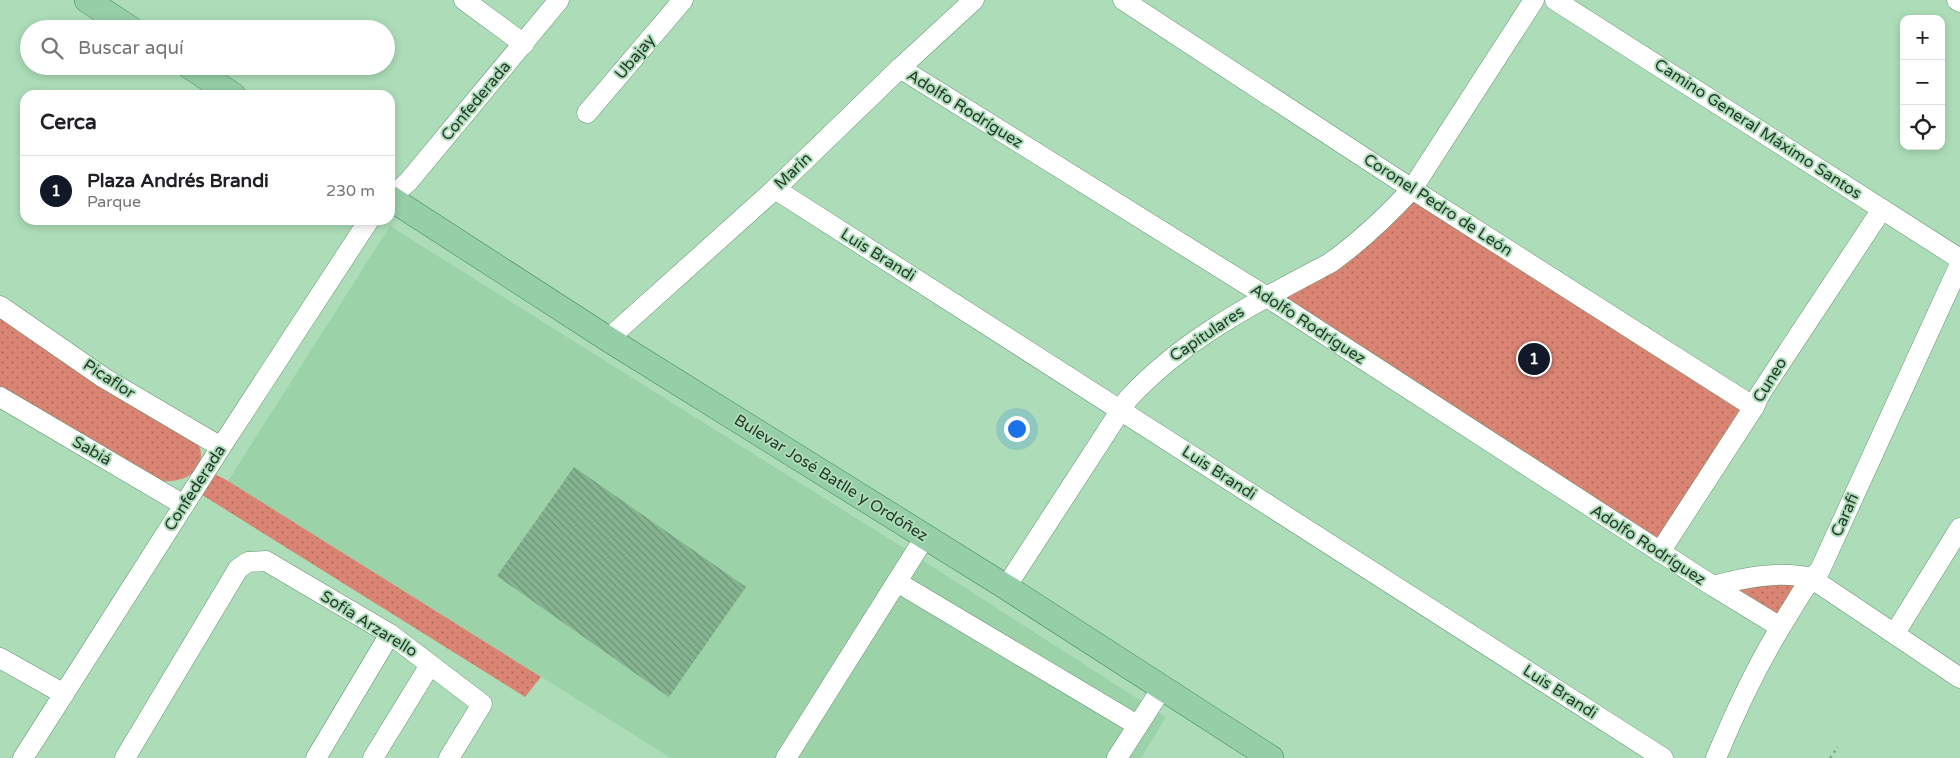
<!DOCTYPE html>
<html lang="es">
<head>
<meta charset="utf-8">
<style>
  body { margin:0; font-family:"Varela Round",sans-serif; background:#f2f2f2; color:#202124 }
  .controls { position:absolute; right:15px; top:15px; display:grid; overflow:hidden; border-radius:10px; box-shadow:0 2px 8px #0003 }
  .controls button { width:45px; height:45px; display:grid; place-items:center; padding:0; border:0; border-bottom:1px solid #e0e0e0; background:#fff; color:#202124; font:25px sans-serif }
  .you { position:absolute; left:1016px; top:428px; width:18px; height:18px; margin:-12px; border:4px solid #fff; border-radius:50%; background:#1a73e8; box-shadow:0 0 0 8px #1a73e833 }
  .badge { display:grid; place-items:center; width:32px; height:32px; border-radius:50%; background:#111827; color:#fff; font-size:16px; font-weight:700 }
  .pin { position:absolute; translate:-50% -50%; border:2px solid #fff; box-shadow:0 1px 5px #0006 }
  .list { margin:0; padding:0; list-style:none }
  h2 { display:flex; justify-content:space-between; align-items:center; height:65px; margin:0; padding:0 20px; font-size:21px }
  h2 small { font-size:16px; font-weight:400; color:#757577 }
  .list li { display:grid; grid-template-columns:32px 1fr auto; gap:15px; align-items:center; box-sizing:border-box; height:70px; padding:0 20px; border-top:1px solid #e0e0e0 }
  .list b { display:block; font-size:19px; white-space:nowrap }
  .list p { margin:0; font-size:16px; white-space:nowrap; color:#757577 }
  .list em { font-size:16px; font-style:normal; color:#757577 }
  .icon { flex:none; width:28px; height:28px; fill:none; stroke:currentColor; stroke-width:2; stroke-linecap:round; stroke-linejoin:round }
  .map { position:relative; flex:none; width:1960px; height:758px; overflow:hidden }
  .search { position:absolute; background:#fff; box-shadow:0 2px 8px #0003; left:20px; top:20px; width:375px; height:55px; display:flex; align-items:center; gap:12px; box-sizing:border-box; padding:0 18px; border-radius:28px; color:#757577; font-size:19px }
  .panel { position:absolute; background:#fff; box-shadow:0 2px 8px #0003; left:20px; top:90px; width:375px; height:135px; border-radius:15px }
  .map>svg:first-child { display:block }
  .built { fill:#9bd2a8 }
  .green { fill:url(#green-dots) }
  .building { fill:url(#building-back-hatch) }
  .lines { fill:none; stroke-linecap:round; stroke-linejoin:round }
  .minor-casing { stroke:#669472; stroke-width:21 }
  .major-casing { stroke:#418556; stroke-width:26 }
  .path { stroke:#7fa588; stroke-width:2.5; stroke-dasharray:2.5 4; stroke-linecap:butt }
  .minor { stroke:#fff; stroke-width:20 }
  .major { stroke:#95cea7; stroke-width:25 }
  .labels { text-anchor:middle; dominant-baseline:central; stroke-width:4; stroke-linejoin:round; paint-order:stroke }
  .street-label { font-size:16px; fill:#26392b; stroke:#adddb8 }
</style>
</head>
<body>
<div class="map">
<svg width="1960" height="758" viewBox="0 0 1960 758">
  <defs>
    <pattern id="green-dots" width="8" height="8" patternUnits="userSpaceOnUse" patternTransform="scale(1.25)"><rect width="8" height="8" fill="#da8474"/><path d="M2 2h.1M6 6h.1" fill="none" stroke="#b16d5f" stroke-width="1.8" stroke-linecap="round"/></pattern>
    <pattern id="building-back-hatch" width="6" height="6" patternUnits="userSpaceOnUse" patternTransform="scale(1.25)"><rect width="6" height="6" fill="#85b490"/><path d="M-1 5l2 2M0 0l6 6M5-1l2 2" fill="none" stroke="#6d9376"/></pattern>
  </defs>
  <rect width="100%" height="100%" fill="#adddb8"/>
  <!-- built -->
  <polygon class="built" points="390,226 891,540 1166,717 1141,758 671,758 228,481"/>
  <!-- green -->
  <g class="green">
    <polygon points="1413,198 1742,406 1660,536 1653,538 1284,301 1288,290"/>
    <path d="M 0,318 L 195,441 C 205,451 202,466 190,475 C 182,481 169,481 159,482 L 0,390 Z"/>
    <polygon points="213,473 228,481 541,677 525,697 199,493"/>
    <polygon points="1798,583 1776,616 1731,585"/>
  </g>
  <!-- building -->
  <polygon class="building" points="574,467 746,587 669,697 497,576"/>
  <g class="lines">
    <defs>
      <g id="minor">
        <polyline points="464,0 524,44"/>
        <polyline points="1123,0 1412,189 1754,407"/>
        <polyline points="1555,0 1960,259"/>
        <polyline points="1957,0 1960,2"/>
        <path d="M 900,68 L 1267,297 L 1713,586 C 1743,578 1780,570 1811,578 L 1960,678"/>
        <polyline points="587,113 683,0"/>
        <polyline points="775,189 1663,758"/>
        <polyline points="390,198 408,182 559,0"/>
        <polyline points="0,306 104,378 221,447"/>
        <polyline points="608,339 775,189 900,68 974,0"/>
        <polyline points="0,397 184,505"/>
        <polyline points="1660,552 1754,407 1760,394 1882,209"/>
        <polyline points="897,582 1137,725"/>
        <polyline points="1713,586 1780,627"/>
        <path d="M 1006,587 L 1128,399 C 1184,338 1258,301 1330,263 C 1361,241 1387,216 1412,189 L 1534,0"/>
        <polyline points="1895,633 1960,528"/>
        <polyline points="0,658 64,694"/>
        <polyline points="23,758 221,447 369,220"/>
        <polyline points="125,758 238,569 248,562 266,561 390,634 482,704 449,758"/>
        <polyline points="316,758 390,634"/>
        <polyline points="373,758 430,665"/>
        <polyline points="786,758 925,537"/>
        <polyline points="1117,758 1162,688"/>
        <path d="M 1716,758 C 1737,707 1761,657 1791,610 C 1800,596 1807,581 1820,570 L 1960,264"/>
      </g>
      <g id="major">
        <polyline points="87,0 131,29"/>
        <polyline points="189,66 233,95"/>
        <polyline points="390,198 608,339 1006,587 1271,758"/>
      </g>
    </defs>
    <!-- minor casing -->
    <use href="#minor" class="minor-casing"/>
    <!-- major casing -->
    <use href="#major" class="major-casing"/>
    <!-- path -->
    <polyline class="path" points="1830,758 1838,747"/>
    <!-- minor -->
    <use href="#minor" class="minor"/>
    <!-- major -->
    <use href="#major" class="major"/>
  </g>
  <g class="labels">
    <!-- street labels -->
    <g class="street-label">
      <text transform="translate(635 57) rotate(-50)">Ubajay</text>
      <text transform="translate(476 101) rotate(-50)">Confederada</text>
      <text transform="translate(965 109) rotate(32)">Adolfo Rodríguez</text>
      <text transform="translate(1758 129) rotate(33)">Camino General Máximo Santos</text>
      <text transform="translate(793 171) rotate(-44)">Marín</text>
      <text transform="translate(1438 205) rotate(33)">Coronel Pedro de León</text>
      <text transform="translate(878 255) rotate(32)">Luis Brandi</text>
      <text transform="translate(1308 324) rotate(33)">Adolfo Rodríguez</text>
      <text transform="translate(1207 334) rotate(-34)">Capitulares</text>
      <text transform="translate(109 379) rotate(33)">Picaflor</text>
      <text transform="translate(1770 380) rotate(-58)">Cuneo</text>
      <text transform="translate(92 451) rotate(30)">Sabiá</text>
      <text transform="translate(1219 473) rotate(33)">Luis Brandi</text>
      <text transform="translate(831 478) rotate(32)">Bulevar José Batlle y Ordóñez</text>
      <text transform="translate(195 488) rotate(-57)">Confederada</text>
      <text transform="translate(1845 515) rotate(-66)">Carafi</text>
      <text transform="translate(1648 545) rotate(33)">Adolfo Rodríguez</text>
      <text transform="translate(369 624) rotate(32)">Sofía Arzarello</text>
      <text transform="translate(1560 692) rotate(33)">Luis Brandi</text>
    </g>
  </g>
</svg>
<div class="controls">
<button>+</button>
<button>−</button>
<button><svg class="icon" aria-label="locate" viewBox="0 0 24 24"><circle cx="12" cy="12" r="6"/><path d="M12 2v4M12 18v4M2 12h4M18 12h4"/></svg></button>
</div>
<div class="you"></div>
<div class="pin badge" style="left:1534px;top:359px">1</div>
<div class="search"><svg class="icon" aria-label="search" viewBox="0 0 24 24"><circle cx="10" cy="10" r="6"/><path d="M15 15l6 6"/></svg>Buscar aquí</div>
<section class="panel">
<h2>Cerca<small></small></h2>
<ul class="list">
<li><span class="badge">1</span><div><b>Plaza Andrés Brandi</b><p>Parque</p></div><em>230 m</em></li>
</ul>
</section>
</div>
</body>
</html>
